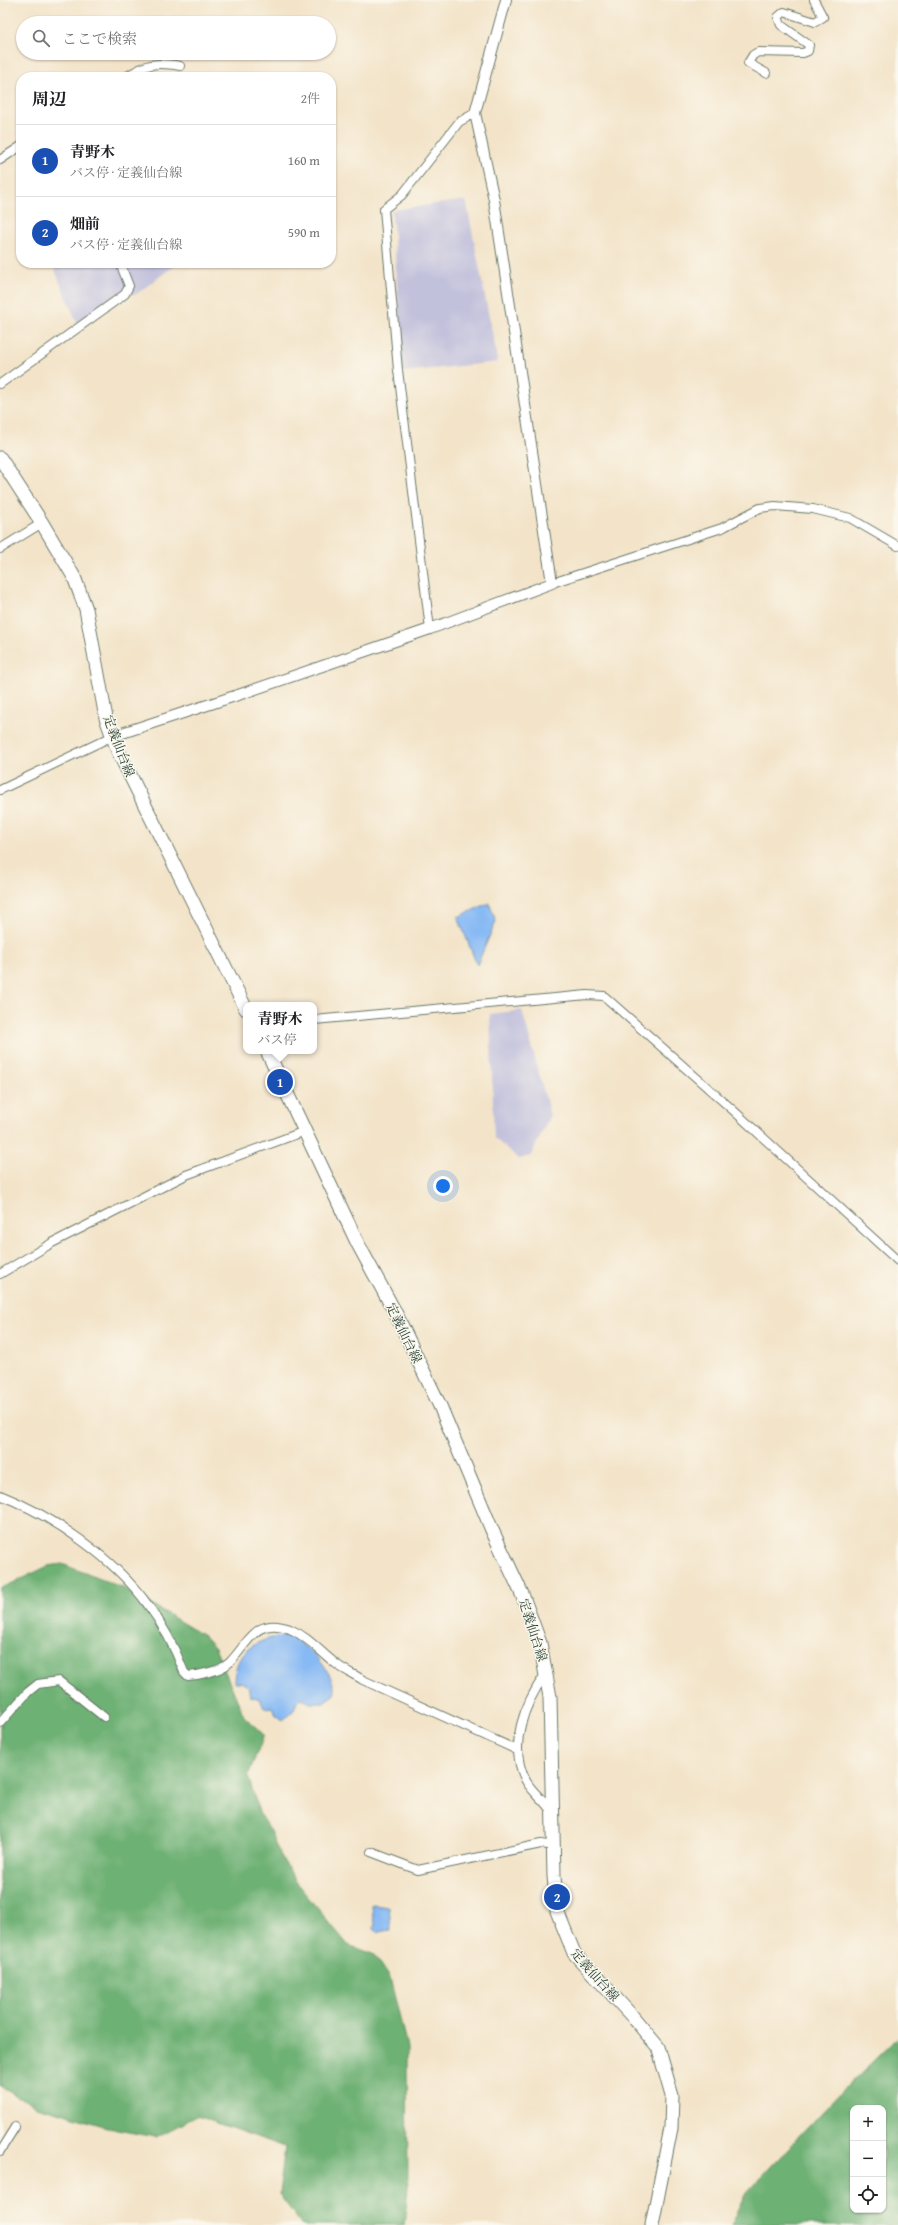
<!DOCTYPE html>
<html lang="ja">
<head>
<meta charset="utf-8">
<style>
  body { margin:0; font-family:"Gentium Book Plus","Noto Serif JP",serif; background:#f6f6f6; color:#202124 }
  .controls { position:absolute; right:12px; bottom:12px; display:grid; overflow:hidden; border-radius:8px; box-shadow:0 1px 3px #0004 }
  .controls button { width:36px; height:36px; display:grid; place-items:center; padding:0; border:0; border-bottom:1px solid #e0e0e0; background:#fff; color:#202124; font:20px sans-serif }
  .you { position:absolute; left:443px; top:1186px; width:14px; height:14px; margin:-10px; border:3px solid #fff; border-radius:50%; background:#1a73e8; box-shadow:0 0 0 6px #1a73e833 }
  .badge { display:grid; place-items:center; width:26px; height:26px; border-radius:50%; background:#0b8043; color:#fff; font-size:13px; font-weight:700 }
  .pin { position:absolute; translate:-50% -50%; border:2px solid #fff; box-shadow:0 1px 4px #0006 }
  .popup { position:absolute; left:243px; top:1002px; width:74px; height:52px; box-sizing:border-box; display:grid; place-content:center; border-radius:8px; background:#fff; filter:drop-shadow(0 1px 3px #0005); font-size:13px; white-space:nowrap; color:#757577 }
  .popup b { font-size:15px; color:#202124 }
  .popup::after { content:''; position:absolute; left:50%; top:100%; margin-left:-8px; border:8px solid transparent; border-top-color:#fff }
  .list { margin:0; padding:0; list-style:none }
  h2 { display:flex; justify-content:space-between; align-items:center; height:52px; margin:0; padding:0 16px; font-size:17px }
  h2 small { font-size:13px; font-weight:400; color:#757577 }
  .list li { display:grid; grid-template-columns:26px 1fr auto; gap:12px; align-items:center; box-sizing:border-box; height:72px; padding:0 16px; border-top:1px solid #e0e0e0 }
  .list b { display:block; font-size:15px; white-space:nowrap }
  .list p { margin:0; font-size:13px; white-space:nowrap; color:#757577 }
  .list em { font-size:13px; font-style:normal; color:#757577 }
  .icon { flex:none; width:22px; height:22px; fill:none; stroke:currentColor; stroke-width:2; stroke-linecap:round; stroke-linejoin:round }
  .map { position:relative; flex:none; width:898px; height:2225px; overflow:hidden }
  .search { position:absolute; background:#fff; box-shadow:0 1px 3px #0004; left:16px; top:16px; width:320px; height:44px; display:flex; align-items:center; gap:10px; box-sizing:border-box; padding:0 14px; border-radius:22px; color:#757577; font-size:15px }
  .panel { position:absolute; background:#fff; box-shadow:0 1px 3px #0004; left:16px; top:72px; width:320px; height:196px; border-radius:16px }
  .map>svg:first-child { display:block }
  .industrial { fill:#c2c1dc }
  .forest { fill:#6eb174; stroke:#467754; fill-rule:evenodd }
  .water { fill:#87b9f4; stroke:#537b94 }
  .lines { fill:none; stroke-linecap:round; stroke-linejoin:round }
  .minor-casing { stroke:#697768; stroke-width:10 }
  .tertiary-casing { stroke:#697768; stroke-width:12 }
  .primary-casing { stroke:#697768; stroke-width:15 }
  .minor { stroke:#fff; stroke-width:8 }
  .tertiary { stroke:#fff; stroke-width:10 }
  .primary { stroke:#fff; stroke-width:13 }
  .labels { text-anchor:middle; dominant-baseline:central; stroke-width:3; stroke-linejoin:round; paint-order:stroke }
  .street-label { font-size:13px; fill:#1f3d34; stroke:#fbf7ec }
</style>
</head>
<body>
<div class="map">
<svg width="898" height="2225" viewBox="0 0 898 2225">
  <rect width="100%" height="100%" fill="#fbf7ec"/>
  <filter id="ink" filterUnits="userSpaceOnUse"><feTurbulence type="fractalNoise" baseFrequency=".025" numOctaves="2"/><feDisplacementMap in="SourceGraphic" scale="8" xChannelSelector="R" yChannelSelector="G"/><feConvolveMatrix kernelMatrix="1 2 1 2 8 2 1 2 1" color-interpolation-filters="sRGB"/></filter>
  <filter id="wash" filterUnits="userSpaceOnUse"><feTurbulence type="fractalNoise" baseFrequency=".012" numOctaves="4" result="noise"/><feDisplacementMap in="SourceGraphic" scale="16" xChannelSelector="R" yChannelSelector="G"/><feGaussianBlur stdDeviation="0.9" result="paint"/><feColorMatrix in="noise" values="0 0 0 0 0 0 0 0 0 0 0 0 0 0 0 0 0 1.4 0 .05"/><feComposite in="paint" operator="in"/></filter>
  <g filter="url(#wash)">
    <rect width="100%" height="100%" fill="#f3e4c9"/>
    <!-- industrial -->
    <g class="industrial">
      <polygon points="466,200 498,362 403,372 392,210"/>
      <polygon points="52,263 178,263 135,295 120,293 77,323"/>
      <polygon points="522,1010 550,1115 531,1156 519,1159 494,1138 490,1014"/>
    </g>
    <!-- forest -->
    <g class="forest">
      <polygon points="62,1564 126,1589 204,1636 215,1648 244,1716 264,1735 248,1776 260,1815 270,1831 280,1855 299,1886 348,1945 375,1955 390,1978 407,2047 408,2187 404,2225 302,2225 279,2194 285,2147 197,2116 156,2137 117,2130 34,2105 0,2087 0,1589 48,1566"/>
      <path d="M 898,2037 L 898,2225 L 731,2225 L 747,2192 L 843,2090 ZM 853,2108 L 883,2108 L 883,2210 L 853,2210 Z"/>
    </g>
    <!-- water -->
    <g class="water">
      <polygon points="489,903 496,921 477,965 458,917"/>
      <path d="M 288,1635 C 309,1648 332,1667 335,1693 L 323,1703 L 311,1703 L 303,1698 L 297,1702 L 293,1711 L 283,1720 L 276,1715 L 272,1707 L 264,1708 L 260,1699 L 250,1696 L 248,1686 L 241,1682 L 234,1682 C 235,1648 259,1639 288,1635 Z"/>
      <polygon points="372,1905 389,1907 391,1930 378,1932 374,1928 375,1923 373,1919"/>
    </g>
  </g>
  <g filter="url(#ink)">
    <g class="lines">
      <defs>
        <g id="minor">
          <polyline points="766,73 748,63 753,55 758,52 803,53 808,51 809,45 781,25 778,17 784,12 815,22 823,17 814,0"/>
          <path d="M 126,77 C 147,63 156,62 180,66"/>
          <polyline points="0,160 21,146"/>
          <polyline points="0,384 125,294 129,286 120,263"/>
          <polyline points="0,549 42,523"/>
          <polyline points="552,583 722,528 760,508 775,506 813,509 850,518 898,546"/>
          <polyline points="430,629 398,370 384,209 402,195 459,122 475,113"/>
          <polyline points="0,790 113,736"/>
          <polyline points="314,1020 587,995 604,996 734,1111 898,1261"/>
          <polyline points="0,1274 52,1243 186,1175 305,1131"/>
          <path d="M 0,1495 C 53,1516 114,1558 148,1605 C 164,1626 175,1648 184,1672 L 188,1676 C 200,1675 220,1671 229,1663 C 249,1643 255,1616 290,1629 C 309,1637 322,1654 339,1666 C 346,1671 355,1675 363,1680 L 517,1750"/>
          <path d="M 546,1673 C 525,1703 507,1745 526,1781 C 533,1793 544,1800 551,1811"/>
          <polyline points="0,1723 28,1692 38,1684 59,1681 104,1717"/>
          <polyline points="371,1852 418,1870 541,1844 554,1846"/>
          <polyline points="0,2151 15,2127"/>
        </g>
        <polyline id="tertiary" points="113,736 241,694 430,629 552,583 494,200 475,113 506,0"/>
        <g id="primary">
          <polyline points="0,458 42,523 74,577 86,609 106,718 118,751 246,1009"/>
          <polyline points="267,1051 358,1244 395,1312 440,1406 492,1530 522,1594 540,1643 550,1697 554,1876 557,1911 574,1953 632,2016 658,2047 672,2096 671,2128 652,2225"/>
        </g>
      </defs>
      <!-- minor casing -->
      <use href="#minor" class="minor-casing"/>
      <!-- tertiary casing -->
      <use href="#tertiary" class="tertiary-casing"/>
      <!-- primary casing -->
      <use href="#primary" class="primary-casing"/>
      <!-- minor -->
      <use href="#minor" class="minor"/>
      <!-- tertiary -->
      <use href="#tertiary" class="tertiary"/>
      <!-- primary -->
      <use href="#primary" class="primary"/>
    </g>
  </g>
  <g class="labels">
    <!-- street labels -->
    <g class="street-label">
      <text transform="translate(119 746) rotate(69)">定義仙台線</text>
      <text transform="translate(404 1333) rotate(64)">定義仙台線</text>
      <text transform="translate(533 1630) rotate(72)">定義仙台線</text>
      <text transform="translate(595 1975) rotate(48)">定義仙台線</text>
    </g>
  </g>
</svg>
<div class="controls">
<button>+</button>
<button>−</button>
<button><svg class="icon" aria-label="locate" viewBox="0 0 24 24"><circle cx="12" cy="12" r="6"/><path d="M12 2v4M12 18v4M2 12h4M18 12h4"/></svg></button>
</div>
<div class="you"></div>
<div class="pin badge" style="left:280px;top:1082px;background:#1a4fb4">1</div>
<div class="popup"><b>青野木</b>バス停</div>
<div class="pin badge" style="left:557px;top:1897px;background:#1a4fb4">2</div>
<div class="search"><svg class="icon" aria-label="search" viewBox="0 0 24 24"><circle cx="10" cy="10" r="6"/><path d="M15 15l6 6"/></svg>ここで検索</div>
<section class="panel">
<h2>周辺<small>2件</small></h2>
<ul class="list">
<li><span class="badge" style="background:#1a4fb4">1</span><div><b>青野木</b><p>バス停 · 定義仙台線</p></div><em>160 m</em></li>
<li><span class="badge" style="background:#1a4fb4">2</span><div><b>畑前</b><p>バス停 · 定義仙台線</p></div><em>590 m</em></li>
</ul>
</section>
</div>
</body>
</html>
